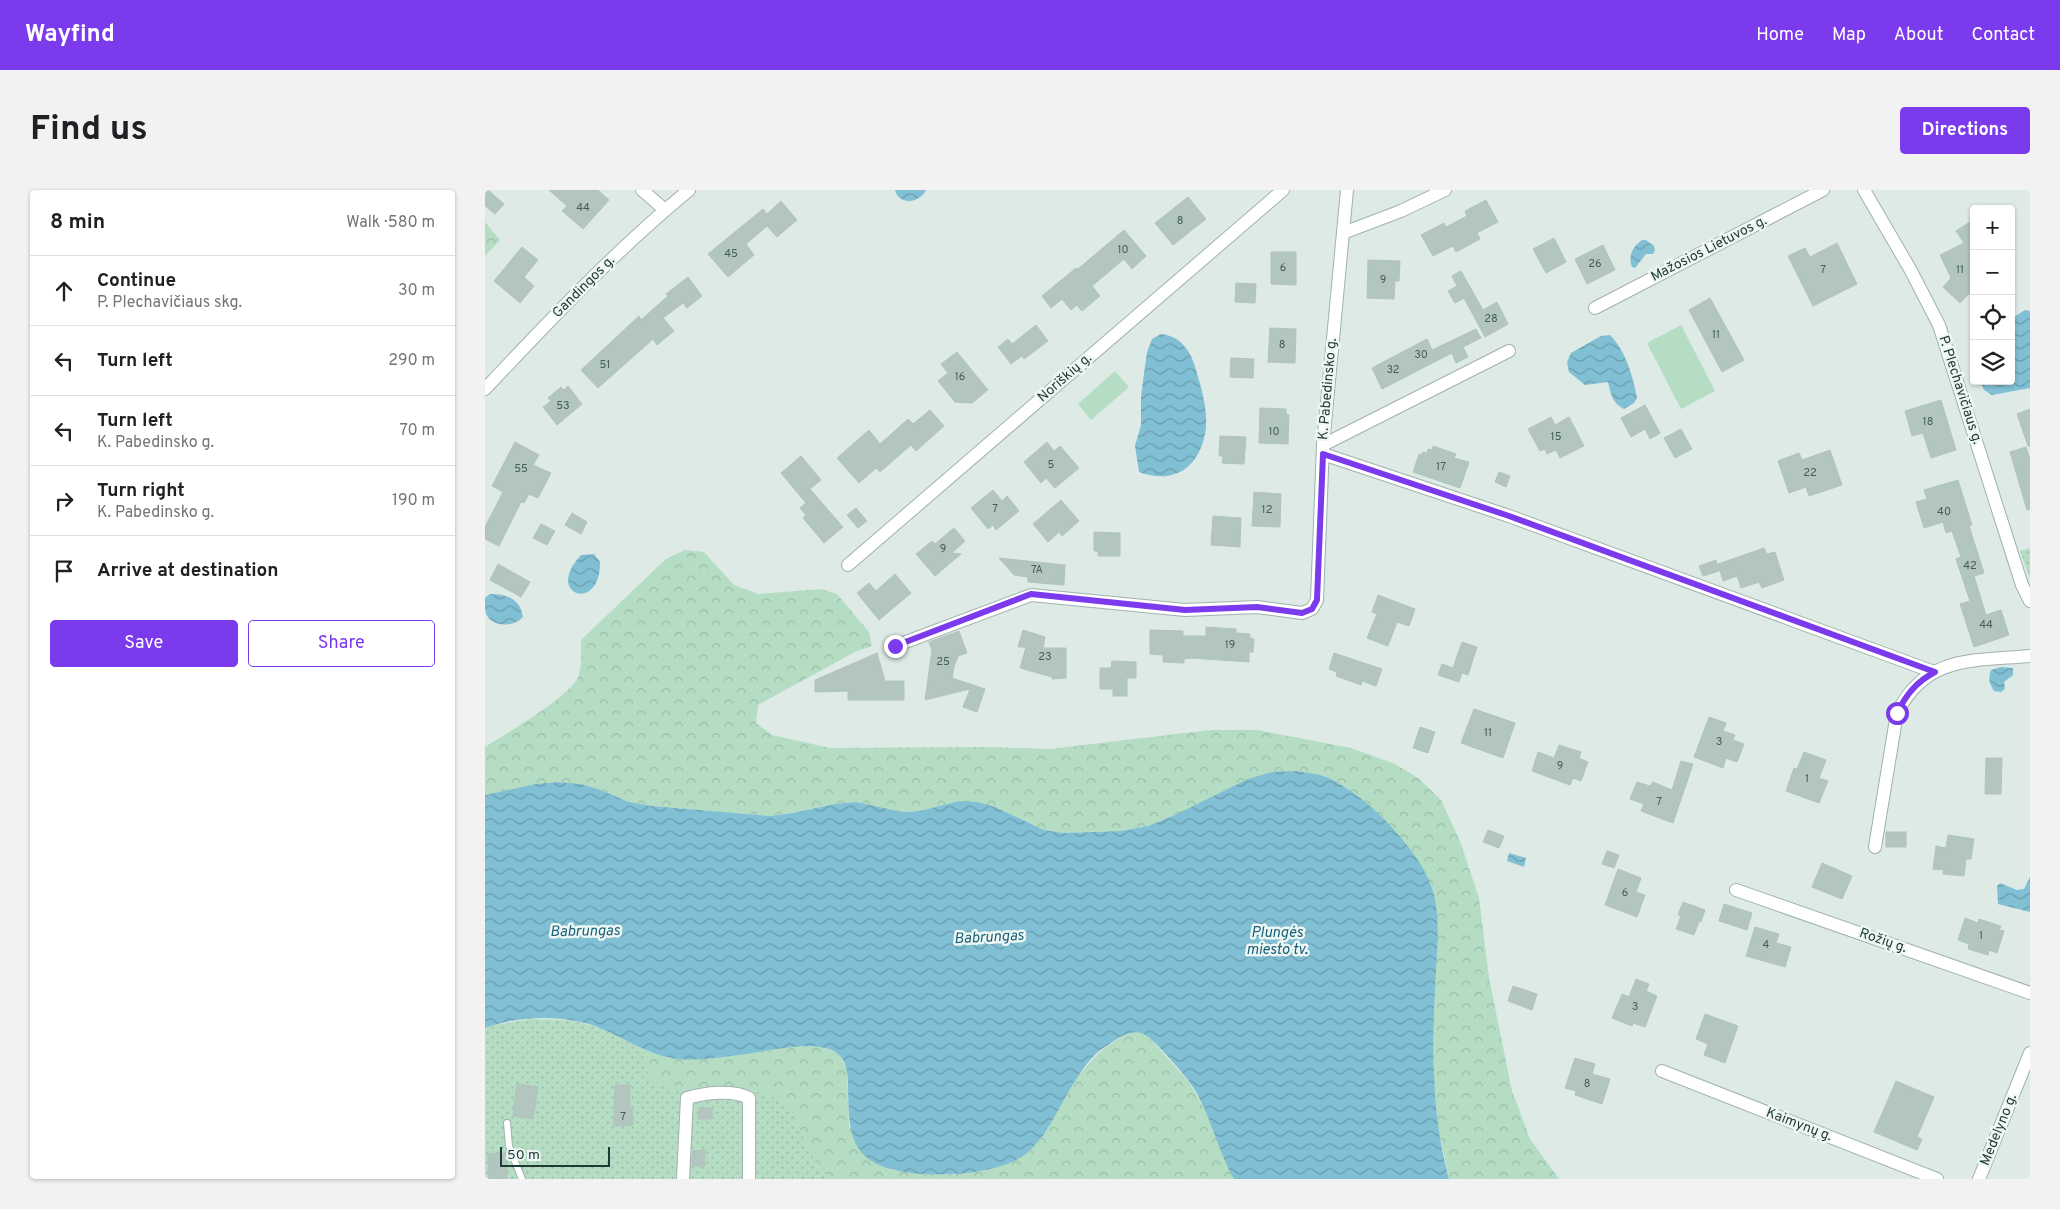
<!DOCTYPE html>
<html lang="en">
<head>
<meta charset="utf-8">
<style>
  body { margin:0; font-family:Overpass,sans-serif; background:#f2f2f2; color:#202124 }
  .controls { position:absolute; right:15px; top:15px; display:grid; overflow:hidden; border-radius:5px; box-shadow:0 1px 4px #0004 }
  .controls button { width:45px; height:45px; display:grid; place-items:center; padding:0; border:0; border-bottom:1px solid #e0e0e0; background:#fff; color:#202124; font:25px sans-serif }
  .scale { position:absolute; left:15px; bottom:12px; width:110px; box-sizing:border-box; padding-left:5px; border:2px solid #1e3a35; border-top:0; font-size:14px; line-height:18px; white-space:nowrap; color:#1e3a35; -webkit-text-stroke:4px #eef7f3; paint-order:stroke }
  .stop { position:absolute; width:15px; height:15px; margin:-11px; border:4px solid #7c3aed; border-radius:50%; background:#fff }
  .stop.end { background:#7c3aed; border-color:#fff; box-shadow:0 1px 5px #0008 }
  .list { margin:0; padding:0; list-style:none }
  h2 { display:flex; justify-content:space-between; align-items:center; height:65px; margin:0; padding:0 20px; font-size:21px }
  h2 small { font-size:16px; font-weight:400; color:#757577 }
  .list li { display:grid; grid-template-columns:32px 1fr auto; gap:15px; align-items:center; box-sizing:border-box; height:70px; padding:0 20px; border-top:1px solid #e0e0e0 }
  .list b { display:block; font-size:19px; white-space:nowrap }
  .list p { margin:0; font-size:16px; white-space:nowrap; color:#757577 }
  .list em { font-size:16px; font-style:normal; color:#757577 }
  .actions { display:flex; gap:10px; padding:15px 20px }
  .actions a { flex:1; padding:11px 0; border:1px solid #7c3aed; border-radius:5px; text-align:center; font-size:18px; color:#7c3aed }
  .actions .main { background:#7c3aed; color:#fff }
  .icon { flex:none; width:28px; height:28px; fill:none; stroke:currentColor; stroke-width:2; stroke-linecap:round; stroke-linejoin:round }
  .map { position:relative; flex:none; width:1545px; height:989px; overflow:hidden; border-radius:5px }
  header { display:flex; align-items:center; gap:30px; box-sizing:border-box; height:70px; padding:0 25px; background:#7c3aed; color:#fff }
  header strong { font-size:24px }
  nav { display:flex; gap:28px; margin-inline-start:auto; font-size:18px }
  .intro { display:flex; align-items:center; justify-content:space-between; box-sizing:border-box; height:120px; padding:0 30px }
  h1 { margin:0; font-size:35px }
  .button { padding:12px 22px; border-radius:5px; background:#7c3aed; color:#fff; font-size:18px; font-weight:700 }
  main { display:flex; gap:30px; padding:0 30px }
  aside { flex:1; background:#fff; border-radius:5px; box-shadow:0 1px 4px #0004 }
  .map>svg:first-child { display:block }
  .grass { fill:url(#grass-dots) }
  .forest { fill:url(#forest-crowns) }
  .park { fill:#b4ddc3 }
  .water { fill:url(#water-waves) }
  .building { fill:#b3c5bf; stroke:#b0c4bd }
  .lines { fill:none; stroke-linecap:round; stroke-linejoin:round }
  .service-casing { stroke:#a0b2ad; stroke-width:8 }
  .minor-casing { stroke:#a0b2ad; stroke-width:14 }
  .service { stroke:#fff; stroke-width:6 }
  .minor { stroke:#fff; stroke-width:12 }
  .route { stroke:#7c3aed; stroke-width:6 }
  .labels { text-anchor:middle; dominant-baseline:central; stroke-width:5; stroke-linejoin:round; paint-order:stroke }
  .number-label { font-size:11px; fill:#435d58 }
  .street-label { font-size:14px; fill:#1e3a35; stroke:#eef7f3 }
  .water-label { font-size:15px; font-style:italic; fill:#165f79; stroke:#eef7f3 }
</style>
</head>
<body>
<header>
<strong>Wayfind</strong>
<nav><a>Home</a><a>Map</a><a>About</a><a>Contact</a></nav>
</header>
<div class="intro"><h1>Find us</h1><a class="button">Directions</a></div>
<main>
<aside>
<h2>8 min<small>Walk · 580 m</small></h2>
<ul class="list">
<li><svg class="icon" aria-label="ahead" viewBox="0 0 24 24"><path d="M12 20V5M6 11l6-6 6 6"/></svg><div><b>Continue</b><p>P. Plechavičiaus skg.</p></div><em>30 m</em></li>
<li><svg class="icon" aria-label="left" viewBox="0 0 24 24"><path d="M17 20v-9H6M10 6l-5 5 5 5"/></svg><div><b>Turn left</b></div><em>290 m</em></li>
<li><svg class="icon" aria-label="left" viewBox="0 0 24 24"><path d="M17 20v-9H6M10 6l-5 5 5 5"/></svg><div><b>Turn left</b><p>K. Pabedinsko g.</p></div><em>70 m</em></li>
<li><svg class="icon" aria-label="right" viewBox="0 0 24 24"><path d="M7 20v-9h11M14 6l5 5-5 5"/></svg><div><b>Turn right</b><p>K. Pabedinsko g.</p></div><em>190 m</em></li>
<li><svg class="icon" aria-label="arrive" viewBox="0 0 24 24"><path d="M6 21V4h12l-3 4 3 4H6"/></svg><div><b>Arrive at destination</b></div></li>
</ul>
<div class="actions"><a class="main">Save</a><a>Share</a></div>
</aside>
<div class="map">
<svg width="1545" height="989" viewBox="0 0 1545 989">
  <defs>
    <pattern id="grass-dots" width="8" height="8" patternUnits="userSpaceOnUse" patternTransform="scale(1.25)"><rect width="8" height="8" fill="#b4ddc3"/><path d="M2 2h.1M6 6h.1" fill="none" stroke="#9abea8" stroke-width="1.8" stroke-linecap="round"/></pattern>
    <pattern id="forest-crowns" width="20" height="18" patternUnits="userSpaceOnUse" patternTransform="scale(1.25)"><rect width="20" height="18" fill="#b4ddc3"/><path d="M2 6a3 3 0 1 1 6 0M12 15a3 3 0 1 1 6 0" fill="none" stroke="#9abea8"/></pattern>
    <pattern id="water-waves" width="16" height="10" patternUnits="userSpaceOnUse" patternTransform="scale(1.25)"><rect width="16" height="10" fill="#81bfd4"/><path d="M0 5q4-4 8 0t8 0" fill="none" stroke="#699cad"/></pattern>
  </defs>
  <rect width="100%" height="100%" fill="#ddeae6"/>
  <!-- grass -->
  <g class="grass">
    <polygon points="1545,358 1545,389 1535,361"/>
    <polygon points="46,829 86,830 115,838 160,860 158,873 250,899 280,902 304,917 335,981 347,989 0,989 0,838 9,835"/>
  </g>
  <!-- forest -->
  <g class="forest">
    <polygon points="0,32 15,50 0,66"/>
    <path d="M 200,360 L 219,362 L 249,395 L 273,404 L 336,399 L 352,404 L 384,442 L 387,456 L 370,462 L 273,515 L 271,533 L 287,545 L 345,558 L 504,557 L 565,559 L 725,540 L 772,540 L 866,558 L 910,574 L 933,588 L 956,610 L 975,651 L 994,708 L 1004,788 L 1027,901 L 1045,949 L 1074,989 L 964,989 L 953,938 L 949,892 L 949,827 L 952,728 L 882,614 L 862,598 L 838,586 L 692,624 L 663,636 L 636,641 L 579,643 L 559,640 L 510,617 L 474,611 L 435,621 L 418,622 L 371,612 L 350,614 L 308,623 L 285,626 L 167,616 L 144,612 L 113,599 L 96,594 L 73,592 L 50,594 L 0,605 L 0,557 C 20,544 87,506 94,485 C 97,474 96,461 96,450 L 181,369 Z"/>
    <path d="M 650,841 L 662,845 L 703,891 L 722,923 L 749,989 L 347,989 L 335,981 L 304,917 L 280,902 L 250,899 L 192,900 L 175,896 L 163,884 L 158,873 L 160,860 L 186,868 L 318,856 L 339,857 L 354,864 L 362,880 L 364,936 L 387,972 L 407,980 L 455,985 L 473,984 L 597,882 C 613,862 626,850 650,841 Z"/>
  </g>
  <!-- park -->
  <g class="park">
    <polygon points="1196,135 1230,201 1196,219 1162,153"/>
    <polygon points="630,181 644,197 606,230 593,214"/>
  </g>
  <!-- water -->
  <g class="water">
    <path d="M 410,0 L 441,0 C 435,13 414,16 410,0 Z"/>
    <path d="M 1157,50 L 1161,50 L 1169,56 L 1170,60 L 1168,64 L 1161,64 L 1150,78 L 1147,77 C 1143,66 1147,57 1157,50 Z"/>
    <polygon points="1540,120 1545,121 1545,198 1507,205 1499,200 1495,191 1526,191 1526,129"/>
    <path d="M 676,144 C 685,145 693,148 699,156 C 707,164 710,176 713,187 C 718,204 722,220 721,237 C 717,275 691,296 654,282 L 650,256 L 656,235 L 656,206 L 662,162 L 667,149 Z"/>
    <path d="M 1125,145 C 1141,161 1148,187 1152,208 L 1149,213 L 1139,219 C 1127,213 1126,204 1123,192 L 1100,195 L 1084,182 L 1082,172 L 1086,163 L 1116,146 Z"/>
    <path d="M 109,364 L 115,372 C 116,424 58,405 96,365 Z"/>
    <path d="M 5,404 C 23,404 35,409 38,427 C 29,437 8,438 1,424 C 0,420 0,413 0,408 Z"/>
    <path d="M 1516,477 L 1528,478 L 1528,485 L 1519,492 L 1520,499 L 1516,502 L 1509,501 C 1504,493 1503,488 1506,480 Z"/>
    <path d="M 812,581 C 820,583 830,583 838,586 C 877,599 941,665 949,705 C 956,735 951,769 950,800 C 947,863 947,928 964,989 L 749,989 C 731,957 725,920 703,890 C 696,881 670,851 662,846 C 652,838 640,844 630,850 C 625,854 619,857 614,861 C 591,881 576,919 559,944 C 554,951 545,961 538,966 C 508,986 440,989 406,979 C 362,968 364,934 363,896 C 363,885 362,872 353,864 C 336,848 282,861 261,864 C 236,867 211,872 186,868 C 161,863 140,849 117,839 C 83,824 35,825 0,838 L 0,605 L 50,594 L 73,592 L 96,594 L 113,599 L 144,612 L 167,616 L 285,626 L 308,623 L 350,614 L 371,612 L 418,622 L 435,621 L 474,611 L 493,612 L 510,617 L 559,640 L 579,643 L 636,641 L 663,636 L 692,624 L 763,589 L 787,582 Z"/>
    <polygon points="1024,663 1041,668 1039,677 1022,671"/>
    <polygon points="1545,687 1545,722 1513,714 1512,696 1515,693 1532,700 1539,699"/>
  </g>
  <!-- building -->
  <g class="building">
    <polygon points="0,0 3,0 19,14 10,24 0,16"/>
    <polygon points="64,0 113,0 124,10 98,39 77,21 82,16"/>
    <polygon points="703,7 721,29 688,55 670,33"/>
    <polygon points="1001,10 1013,32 992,43 995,49 971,62 968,56 948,66 936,45 959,33 961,37 982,26 980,21"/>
    <polygon points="296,11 312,30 292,47 282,36 261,54 269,65 243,87 223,64 278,19 282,24"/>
    <polygon points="1485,32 1489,38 1489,99 1475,113 1458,97 1466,88 1455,65 1479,53 1471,41"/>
    <polygon points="639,40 661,66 647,79 639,69 607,96 615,106 597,121 592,115 586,120 577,109 566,118 557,106 591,78 593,79"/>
    <polygon points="1069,48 1081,72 1061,83 1048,59"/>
    <polygon points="1352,53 1372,94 1328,116 1303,66 1320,58 1325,67"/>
    <polygon points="1118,55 1130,80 1102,94 1090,69"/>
    <polygon points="37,57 53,70 39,87 49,96 35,113 9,91"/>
    <polygon points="786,62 811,62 811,95 786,94"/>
    <polygon points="883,70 915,71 914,91 910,91 909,109 882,108"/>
    <polygon points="976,81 998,120 1012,112 1023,134 1000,147 979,108 970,113 963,101 972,96 967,86"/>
    <polygon points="203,87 217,106 202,118 198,113 178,128 189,141 172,155 168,149 113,198 96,180 154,126 156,130 183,106 181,104"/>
    <polygon points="751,93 771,94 770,113 750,112"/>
    <polygon points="1225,108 1259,170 1237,182 1204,120"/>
    <polygon points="551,135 563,151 539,169 537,166 526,174 513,157 523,149 527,154"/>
    <polygon points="785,138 811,139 810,173 783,172"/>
    <polygon points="991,139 996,148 978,157 983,167 971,173 967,163 897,199 887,178 942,149 947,160"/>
    <polygon points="472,162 503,200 487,213 470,212 453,191 463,183 456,174"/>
    <polygon points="746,168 769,169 768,188 745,187"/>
    <polygon points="83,196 97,214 72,235 58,217 66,211 63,208 76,197 79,200"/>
    <polygon points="1456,210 1471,260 1446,268 1438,243 1427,246 1420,221"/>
    <polygon points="1160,215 1175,243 1165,249 1160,239 1146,247 1136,228"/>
    <polygon points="775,218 801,219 801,224 804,225 803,254 774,253"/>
    <polygon points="1545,219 1545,256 1543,256 1532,224"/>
    <polygon points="445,220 459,236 431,261 426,255 395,282 391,278 374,293 352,268 384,240 395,254 423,229 428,234"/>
    <polygon points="1066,227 1070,235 1084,227 1099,256 1075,268 1071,260 1062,264 1060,259 1055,261 1043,239"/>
    <polygon points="1196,239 1207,259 1190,268 1179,248"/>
    <polygon points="735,246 761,247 759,274 737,273 738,266 734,266"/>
    <polygon points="30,252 54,265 48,275 66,283 53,308 44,304 39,313 36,312 14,356 0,349 0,337 18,302 7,296"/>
    <polygon points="562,252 569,261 575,256 594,278 570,298 561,288 556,293 539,272"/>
    <polygon points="948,256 971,264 969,268 984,272 975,298 928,282 934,264 936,265 938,262 942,263 943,259 947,260"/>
    <polygon points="1541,257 1545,269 1545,319 1542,320 1525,262"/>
    <polygon points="1345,260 1357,295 1324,306 1321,297 1304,303 1293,271 1314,263 1317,270"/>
    <polygon points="316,266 336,290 325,299 358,337 339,353 318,328 321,325 315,318 321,313 296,283"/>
    <polygon points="1014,282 1025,286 1021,297 1010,292"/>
    <polygon points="1473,290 1487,335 1484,336 1499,383 1489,386 1501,425 1516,420 1524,445 1489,457 1475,414 1485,411 1471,369 1476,367 1467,341 1461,343 1458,332 1439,338 1431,312 1442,309 1439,300"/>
    <polygon points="508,300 517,311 522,306 534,321 511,340 508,335 503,339 486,318"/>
    <polygon points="769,302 796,304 795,337 767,336"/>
    <polygon points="576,310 594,331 577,346 574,342 563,352 548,334"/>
    <polygon points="371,318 382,331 373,338 362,325"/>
    <polygon points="87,323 102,332 96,344 80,335"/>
    <polygon points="728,326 756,328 755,357 726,355"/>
    <polygon points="56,334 70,341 62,355 48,348"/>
    <polygon points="469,338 480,351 467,363 476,364 450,386 431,364 447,351 450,354"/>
    <polygon points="609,342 635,343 635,366 613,366 613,361 609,361"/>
    <polygon points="1279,358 1282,364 1290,362 1299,390 1277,398 1274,392 1256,398 1252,386 1238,391 1233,374"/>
    <polygon points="514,368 580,375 579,395 543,392 543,387 529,385"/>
    <polygon points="1231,370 1234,381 1218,386 1214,376"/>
    <polygon points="13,374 45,392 36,407 5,390"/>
    <polygon points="410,384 426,403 394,430 372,403 384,393 391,401"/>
    <polygon points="893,405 930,419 924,436 912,432 903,456 882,448 892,424 887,422"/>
    <polygon points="721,437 751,439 751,443 765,444 765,448 769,449 768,462 764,462 764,472 705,468 699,469 699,473 678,472 678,465 665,464 665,440 698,441 698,446 721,446"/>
    <polygon points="538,440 560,447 558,458 581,458 581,488 567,489 567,487 535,478 541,457 533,457"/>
    <polygon points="474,441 482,463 473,466 469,477 467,488 500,499 492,522 478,517 485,499 440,510 447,460 444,452"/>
    <polygon points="977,452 992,457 983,485 977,483 974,492 953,485 957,474 968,478"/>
    <polygon points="392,463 400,491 419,491 419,510 363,510 363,501 330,502 330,490"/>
    <polygon points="849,463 897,479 891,496 877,491 876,495 851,486 852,482 844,479"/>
    <polygon points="627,471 651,472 651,488 642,488 642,506 628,506 628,499 615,499 615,478 626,478"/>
    <polygon points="989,519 1030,533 1018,568 976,553"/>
    <polygon points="1224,527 1241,533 1238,541 1250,545 1248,550 1259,554 1252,572 1241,568 1238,578 1209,567"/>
    <polygon points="935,537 950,542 943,563 928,558"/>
    <polygon points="1074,555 1096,562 1094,568 1103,572 1096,591 1088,588 1085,595 1047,581 1053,562 1069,568"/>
    <polygon points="1319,562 1341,570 1334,588 1343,591 1334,613 1301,601 1309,578 1312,579"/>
    <polygon points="1501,568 1517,568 1516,604 1500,604"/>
    <polygon points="1196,571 1208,574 1188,633 1156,621 1159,614 1145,609 1152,592 1165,596 1168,592 1187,600"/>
    <polygon points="1003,640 1019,646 1014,658 998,652"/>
    <rect x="1401" y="642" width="20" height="15"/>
    <polygon points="1463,645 1489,649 1486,669 1481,669 1479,686 1458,684 1459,680 1448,679 1451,656 1461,658"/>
    <polygon points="1122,661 1134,665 1129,678 1117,674"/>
    <polygon points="1337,673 1367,686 1357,709 1327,697"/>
    <polygon points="1133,679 1156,688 1151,702 1160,705 1152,727 1120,715"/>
    <polygon points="1198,712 1220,720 1216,732 1214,731 1209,745 1191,739 1196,726 1193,725"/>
    <polygon points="1239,714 1267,723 1262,740 1234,731"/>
    <polygon points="1480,728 1493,733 1494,729 1516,736 1514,740 1519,741 1512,763 1504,760 1503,765 1483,759 1484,754 1473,750"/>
    <polygon points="1270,737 1294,744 1291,753 1306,757 1300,777 1261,766"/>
    <polygon points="1151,789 1164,794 1161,801 1172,806 1160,837 1148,833 1147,836 1127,828 1137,804 1144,807"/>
    <polygon points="1028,796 1052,804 1047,820 1023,811"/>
    <polygon points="1220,824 1253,836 1240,873 1219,865 1223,854 1211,849"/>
    <polygon points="1090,868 1110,874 1107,884 1125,889 1117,914 1090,905 1091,901 1080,898"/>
    <polygon points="1411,891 1449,907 1432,947 1437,949 1432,960 1389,942"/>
    <polygon points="32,894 53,897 48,929 28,926"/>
    <polygon points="130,895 145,895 144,918 147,918 148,935 129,936"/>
    <polygon points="214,918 227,918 227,929 213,929"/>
    <polygon points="220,960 220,976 207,976 208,961"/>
    <polygon points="21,963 22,989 4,989 3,964"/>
  </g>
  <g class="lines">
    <defs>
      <polyline id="service" points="22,933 24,956 37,989"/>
      <g id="minor">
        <polyline points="157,0 180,20"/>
        <polyline points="1379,0 1425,79 1454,135 1537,395 1545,411"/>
        <polyline points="858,43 916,21 960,0"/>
        <polyline points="1110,118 1338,0"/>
        <path d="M 0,199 C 65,130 130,61 204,0"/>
        <polyline points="838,255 1024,161"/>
        <polyline points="838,264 1024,326 1449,482"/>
        <polyline points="363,375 798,0"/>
        <polyline points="410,456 546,405 700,420 772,417 817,423 827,419 832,410 838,255 862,0"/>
        <path d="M 1390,657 L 1412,523 C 1441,465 1488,471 1545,466"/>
        <polyline points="1251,700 1545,803"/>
        <polyline points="1177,881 1452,989"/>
        <path d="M 198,989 L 202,908 C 220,903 248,899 264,908 L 264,989"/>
        <polyline points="1494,989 1545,863"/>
      </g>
    </defs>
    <!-- service casing -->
    <use href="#service" class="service-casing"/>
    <!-- minor casing -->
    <use href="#minor" class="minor-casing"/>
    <!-- service -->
    <use href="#service" class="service"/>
    <!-- minor -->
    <use href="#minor" class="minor"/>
  </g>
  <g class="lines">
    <!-- route -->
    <path class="route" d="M 410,456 L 546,404 L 700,420 L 772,417 L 817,423 L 827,419 L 832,410 L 838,264 L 1024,326 L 1450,482 C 1431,492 1421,505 1412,523"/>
  </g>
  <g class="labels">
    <!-- number labels -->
    <g class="number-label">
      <text x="98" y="18">44</text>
      <text x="695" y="31">8</text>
      <text x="638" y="60">10</text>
      <text x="246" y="64">45</text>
      <text x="1110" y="74">26</text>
      <text x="798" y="78">6</text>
      <text x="1338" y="80">7</text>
      <text x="1475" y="80">11</text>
      <text x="898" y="90">9</text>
      <text x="1006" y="129">28</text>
      <text x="1231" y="145">11</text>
      <text x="797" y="155">8</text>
      <text x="936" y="165">30</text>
      <text x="120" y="175">51</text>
      <text x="908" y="180">32</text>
      <text x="475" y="187">16</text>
      <text x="78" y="216">53</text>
      <text x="1443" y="232">18</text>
      <text x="789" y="242">10</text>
      <text x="1071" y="247">15</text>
      <text x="566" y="275">5</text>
      <text x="956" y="277">17</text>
      <text x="36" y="279">55</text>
      <text x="1325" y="283">22</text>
      <text x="510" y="319">7</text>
      <text x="782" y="320">12</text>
      <text x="1459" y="322">40</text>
      <text x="458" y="359">9</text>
      <text x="1485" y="376">42</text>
      <text x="552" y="380">7A</text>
      <text x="1501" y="435">44</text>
      <text x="745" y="455">19</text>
      <text x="560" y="467">23</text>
      <text x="458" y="472">25</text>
      <text x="1003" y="543">11</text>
      <text x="1234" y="552">3</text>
      <text x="1075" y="576">9</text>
      <text x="1322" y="589">1</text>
      <text x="1174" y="612">7</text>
      <text x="1140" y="703">6</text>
      <text x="1496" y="746">1</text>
      <text x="1281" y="755">4</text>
      <text x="1150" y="817">3</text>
      <text x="1102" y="894">8</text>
      <text x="138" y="927">7</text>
    </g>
    <!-- street labels -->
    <g class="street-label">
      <text transform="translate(1224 59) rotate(-27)">Mažosios Lietuvos g.</text>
      <text transform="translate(99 97) rotate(-45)">Gandingos g.</text>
      <text transform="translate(580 188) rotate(-41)">Noriškių g.</text>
      <text transform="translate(843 199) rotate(-85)">K. Pabedinsko g.</text>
      <text transform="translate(1475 200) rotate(72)">P. Plechavičiaus g.</text>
      <text transform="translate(1398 751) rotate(19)">Rožių g.</text>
      <text transform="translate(1314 935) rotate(21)">Kaimynų g.</text>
      <text transform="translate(1514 940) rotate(-68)">Medelyno g.</text>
    </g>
    <!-- water labels -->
    <g class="water-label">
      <text transform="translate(100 742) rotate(-1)">Babrungas</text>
      <text x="792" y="743">Plungės<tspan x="792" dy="17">miesto tv.</tspan></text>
      <text transform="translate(504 748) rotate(-3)">Babrungas</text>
    </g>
  </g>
</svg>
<div class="controls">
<button>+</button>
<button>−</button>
<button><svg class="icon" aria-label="locate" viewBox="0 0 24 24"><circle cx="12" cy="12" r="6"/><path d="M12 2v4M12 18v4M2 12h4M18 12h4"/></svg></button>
<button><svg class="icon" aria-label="layers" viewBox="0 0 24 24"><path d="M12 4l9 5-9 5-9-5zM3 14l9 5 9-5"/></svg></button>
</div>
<div class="scale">50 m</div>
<div class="stop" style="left:1412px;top:523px"></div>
<div class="stop end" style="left:410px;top:456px"></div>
</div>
</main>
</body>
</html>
